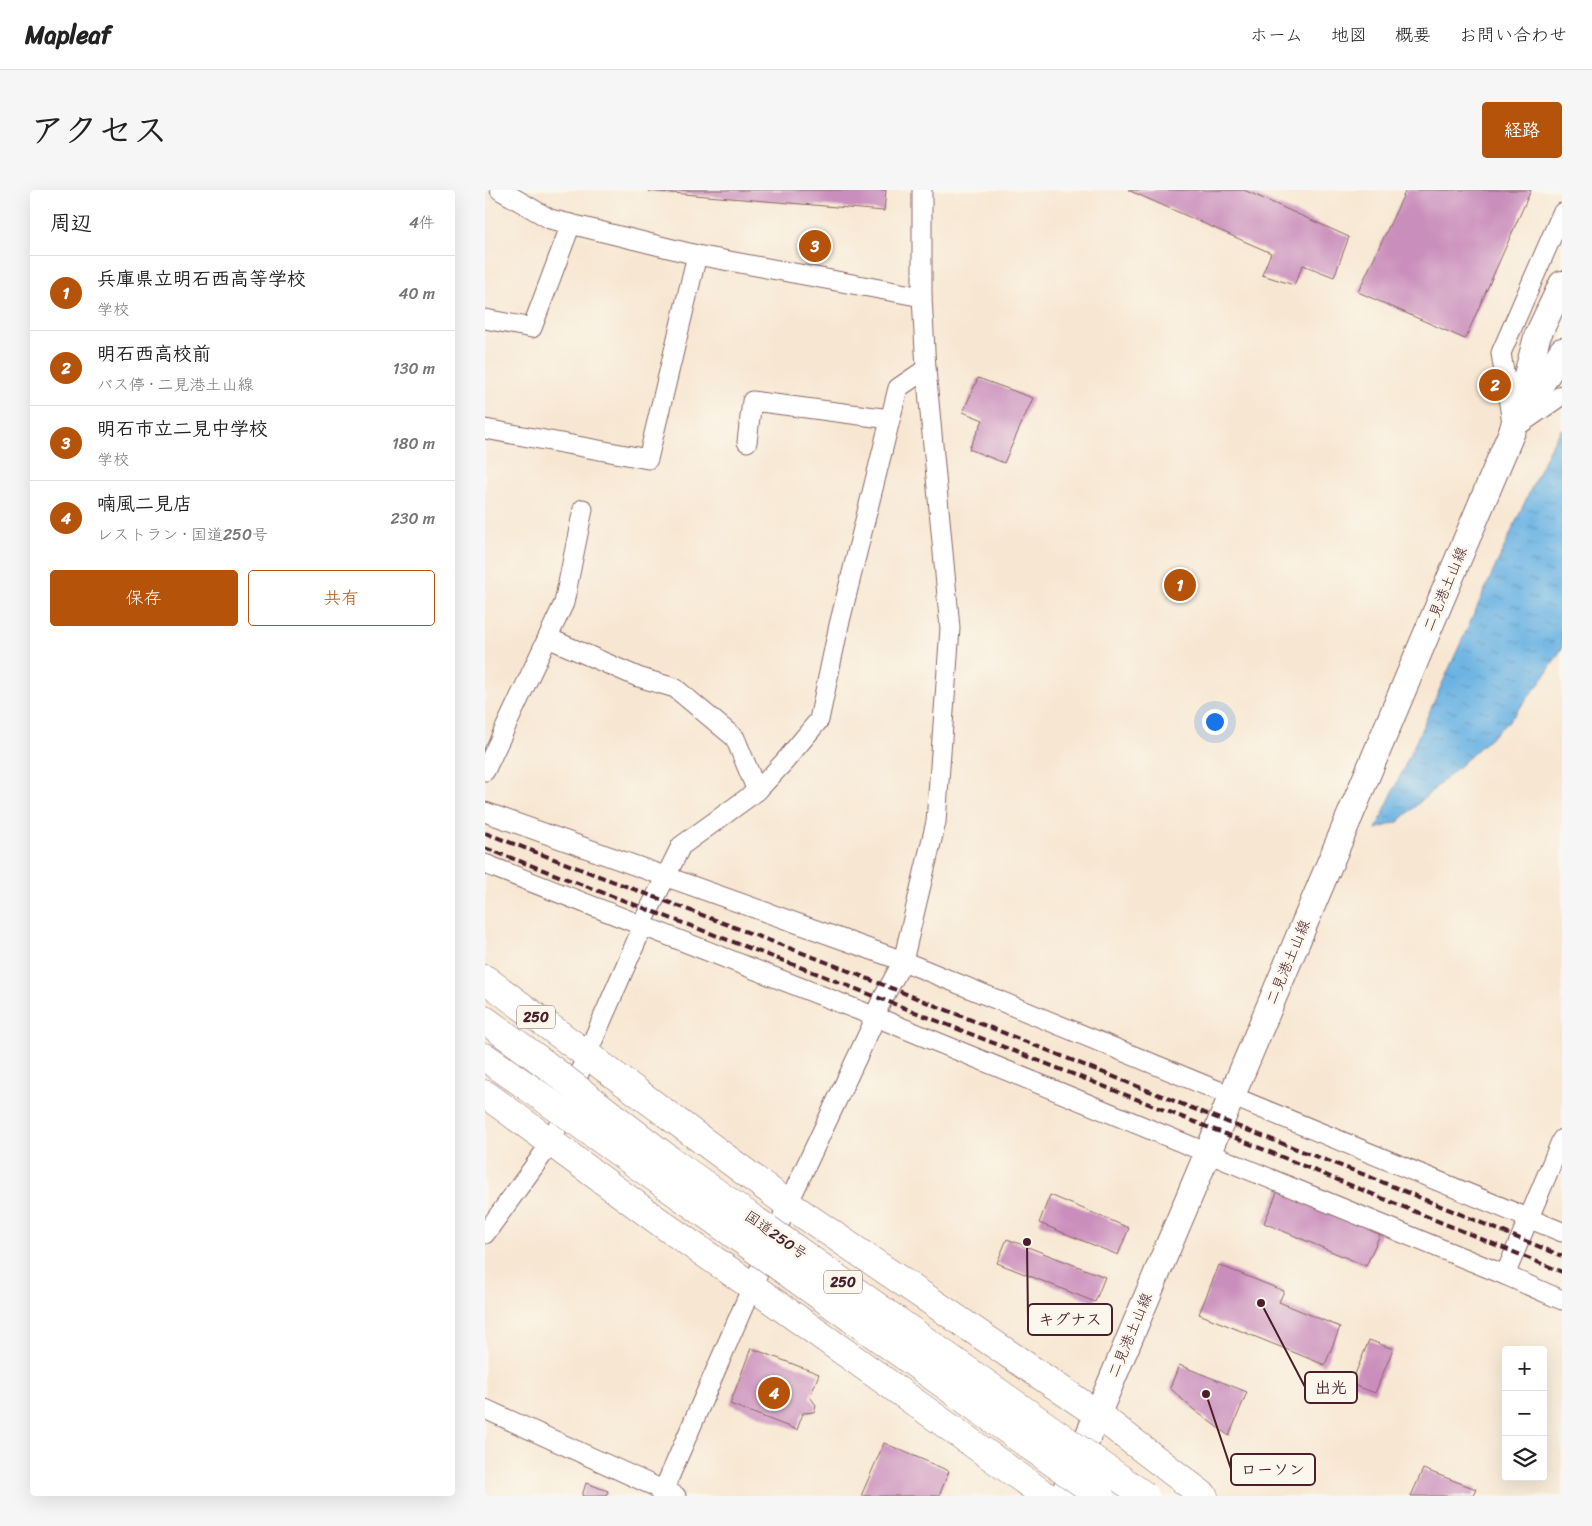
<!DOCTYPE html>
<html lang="ja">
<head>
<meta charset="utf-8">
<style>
  body { margin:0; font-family:Sriracha,"Klee One",sans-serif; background:#f6f6f6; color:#222 }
  .controls { position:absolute; right:15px; bottom:15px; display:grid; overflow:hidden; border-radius:5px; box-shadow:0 5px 20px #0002 }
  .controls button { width:45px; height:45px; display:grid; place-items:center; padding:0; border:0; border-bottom:1px solid #e0e0e0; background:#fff; color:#222; font:25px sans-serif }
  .you { position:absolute; left:729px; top:531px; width:18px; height:18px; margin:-12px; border:4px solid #fff; border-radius:50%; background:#1a73e8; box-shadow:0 0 0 8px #1a73e833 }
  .badge { display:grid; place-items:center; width:32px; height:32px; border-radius:50%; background:#b45309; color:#fff; font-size:16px; font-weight:700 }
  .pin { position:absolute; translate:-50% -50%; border:2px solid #fff; box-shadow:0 1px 5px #0006 }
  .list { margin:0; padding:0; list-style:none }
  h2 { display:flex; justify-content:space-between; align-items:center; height:65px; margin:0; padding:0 20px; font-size:21px }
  h2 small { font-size:16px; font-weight:400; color:#767676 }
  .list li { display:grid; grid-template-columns:32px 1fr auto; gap:15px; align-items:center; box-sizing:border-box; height:75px; padding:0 20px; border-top:1px solid #e0e0e0 }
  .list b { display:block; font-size:19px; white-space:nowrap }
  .list p { margin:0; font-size:16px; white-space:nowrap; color:#767676 }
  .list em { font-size:16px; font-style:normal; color:#767676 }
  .actions { display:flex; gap:10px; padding:15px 20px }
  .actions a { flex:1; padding:11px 0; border:1px solid #b45309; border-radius:5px; text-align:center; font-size:18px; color:#b45309 }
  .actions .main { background:#b45309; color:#fff }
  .icon { flex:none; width:28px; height:28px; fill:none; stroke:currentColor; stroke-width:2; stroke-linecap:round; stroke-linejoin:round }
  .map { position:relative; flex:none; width:1077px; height:1306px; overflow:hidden; border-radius:5px }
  header { display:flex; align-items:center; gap:30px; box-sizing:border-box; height:70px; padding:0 25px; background:#fff; border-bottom:1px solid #e0e0e0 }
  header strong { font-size:24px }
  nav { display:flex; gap:28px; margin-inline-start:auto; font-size:18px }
  .intro { display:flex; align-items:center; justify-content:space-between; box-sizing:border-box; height:120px; padding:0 30px }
  h1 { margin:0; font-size:35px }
  .button { padding:12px 22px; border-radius:5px; background:#b45309; color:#fff; font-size:18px; font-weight:700 }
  main { display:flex; gap:30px; padding:0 30px }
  aside { flex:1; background:#fff; border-radius:5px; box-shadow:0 5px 20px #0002 }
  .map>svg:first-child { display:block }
  .water { fill:url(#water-ripples); stroke:#5a6987 }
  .building { fill:#ca8ebc }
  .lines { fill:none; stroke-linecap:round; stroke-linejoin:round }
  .minor-casing { stroke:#876565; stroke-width:21 }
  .secondary-casing { stroke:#876565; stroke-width:28 }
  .trunk-casing { stroke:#876565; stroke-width:29 }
  .minor { stroke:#fff; stroke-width:19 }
  .secondary { stroke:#fff; stroke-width:26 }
  .trunk { stroke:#fff; stroke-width:28 }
  .rail { stroke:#4a1f2b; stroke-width:4; stroke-dasharray:8 4; stroke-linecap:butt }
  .trunk-bridge-casing { stroke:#876565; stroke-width:29; stroke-linecap:butt }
  .trunk-bridge { stroke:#fff; stroke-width:28 }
  .labels { text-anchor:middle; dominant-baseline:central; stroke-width:5; stroke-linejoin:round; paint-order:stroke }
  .shield { fill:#fbf7ec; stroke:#7f6065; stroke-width:1 }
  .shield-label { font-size:14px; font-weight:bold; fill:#4a1f2b }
  .street-label { font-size:15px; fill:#4a1f2b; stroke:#fbf7ec }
  .leader { fill:none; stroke:#4a1f2b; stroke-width:2 }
  .callout-dot { fill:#4a1f2b; stroke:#fbf7ec; stroke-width:2 }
  .callout { fill:#fbf7ec; stroke:#4a1f2b; stroke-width:2 }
  .callout-label { font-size:16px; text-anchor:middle; font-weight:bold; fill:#4a1f2b }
</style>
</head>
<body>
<header>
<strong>Mapleaf</strong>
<nav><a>ホーム</a><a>地図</a><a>概要</a><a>お問い合わせ</a></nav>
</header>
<div class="intro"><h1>アクセス</h1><a class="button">経路</a></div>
<main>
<aside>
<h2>周辺<small>4件</small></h2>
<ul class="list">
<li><span class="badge">1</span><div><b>兵庫県立明石西高等学校</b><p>学校</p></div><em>40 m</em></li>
<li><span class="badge">2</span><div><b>明石西高校前</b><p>バス停 · 二見港土山線</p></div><em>130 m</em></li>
<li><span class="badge">3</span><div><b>明石市立二見中学校</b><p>学校</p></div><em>180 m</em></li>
<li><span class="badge">4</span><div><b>喃風二見店</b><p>レストラン · 国道250号</p></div><em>230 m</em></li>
</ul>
<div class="actions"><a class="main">保存</a><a>共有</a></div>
</aside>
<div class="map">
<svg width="1077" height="1306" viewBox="0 0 1077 1306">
  <defs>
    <pattern id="water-ripples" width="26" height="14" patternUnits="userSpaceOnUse" patternTransform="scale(1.25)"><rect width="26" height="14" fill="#6bb3e3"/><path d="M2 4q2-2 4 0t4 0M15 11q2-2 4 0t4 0" fill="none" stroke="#5a91b8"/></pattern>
  </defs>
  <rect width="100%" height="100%" fill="#fbf7ec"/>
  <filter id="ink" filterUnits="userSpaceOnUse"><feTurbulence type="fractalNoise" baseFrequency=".02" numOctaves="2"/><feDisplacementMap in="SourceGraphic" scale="10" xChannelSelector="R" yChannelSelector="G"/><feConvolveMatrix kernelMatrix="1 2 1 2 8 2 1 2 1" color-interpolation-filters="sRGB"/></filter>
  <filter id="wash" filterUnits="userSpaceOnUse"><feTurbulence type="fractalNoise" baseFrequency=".0096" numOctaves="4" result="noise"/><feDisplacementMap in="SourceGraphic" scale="20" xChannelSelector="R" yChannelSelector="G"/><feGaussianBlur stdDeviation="1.12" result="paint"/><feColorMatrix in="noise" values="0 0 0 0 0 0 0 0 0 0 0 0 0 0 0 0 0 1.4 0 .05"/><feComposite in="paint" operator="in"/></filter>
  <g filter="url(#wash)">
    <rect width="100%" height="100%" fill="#f7e7d2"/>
    <!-- water -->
    <polygon class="water" points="1077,238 1077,458 1058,489 1026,529 913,632 891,639 1064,259"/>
    <g id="blocks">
      <!-- building -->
      <g class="building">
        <polygon points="163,0 401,0 399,21 163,1"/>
        <polygon points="643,0 759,0 864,47 849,87 818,75 809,95 777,85 786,63"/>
        <polygon points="921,0 1046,0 980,149 873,102"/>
        <polygon points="493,188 548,208 519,273 484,259 498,230 478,222"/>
        <polygon points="795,996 897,1040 881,1076 779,1033"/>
        <polygon points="565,1005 644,1038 633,1065 554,1033"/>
        <polygon points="522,1049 620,1087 610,1112 512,1073"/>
        <polygon points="734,1075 799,1101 794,1112 855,1137 840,1175 714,1124"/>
        <polygon points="884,1150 908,1159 890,1203 866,1194"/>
        <polygon points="266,1158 334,1184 325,1207 331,1215 329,1222 318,1223 312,1240 245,1214"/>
        <polygon points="694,1175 762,1202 744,1246 709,1220 685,1198"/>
        <polygon points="399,1253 464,1281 454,1306 376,1306"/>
        <polygon points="938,1279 991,1299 988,1306 926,1306"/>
        <polygon points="101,1293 123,1301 121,1306 97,1306"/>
      </g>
    </g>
  </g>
  <g filter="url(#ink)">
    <use href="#blocks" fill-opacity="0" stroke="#876565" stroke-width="1"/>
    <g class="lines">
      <defs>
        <g id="minor">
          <polyline points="15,0 65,29 212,65 437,107"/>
          <polyline points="1077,23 1016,163 1028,239 1077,205"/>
          <polyline points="0,129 47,138 86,34"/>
          <polyline points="0,239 163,269 212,65"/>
          <polyline points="262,252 267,211 405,229"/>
          <polyline points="63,448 153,487 190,498 250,548 272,601"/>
          <polyline points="0,581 79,413 98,319"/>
          <polyline points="0,622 418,771 1077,1042"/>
          <polyline points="0,674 391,827 1020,1085 1077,1110"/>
          <polyline points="0,1044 66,953 102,864 158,736 159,730 196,656 272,601 300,571 334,530 354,435 413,198 441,179"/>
          <polyline points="1020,1085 1077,949"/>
          <polyline points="0,1219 191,1306"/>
          <polyline points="176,1306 303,1014 391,827 394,816 418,771 451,632 465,438 441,179 437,107 437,0"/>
        </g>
        <g id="secondary">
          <polyline points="1040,219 1077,161"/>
          <polyline points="578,1306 1028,239 1052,147 1077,94"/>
        </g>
        <g id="trunk">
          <polyline points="0,789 303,1014 612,1224 719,1306"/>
          <polyline points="0,830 60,874"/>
          <polyline points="0,867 40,895"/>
          <polyline points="0,904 180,1036 268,1097 561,1306"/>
        </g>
      </defs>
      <!-- minor casing -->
      <use href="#minor" class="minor-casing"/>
      <!-- secondary casing -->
      <use href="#secondary" class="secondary-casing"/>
      <!-- trunk casing -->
      <use href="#trunk" class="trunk-casing"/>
      <!-- minor -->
      <use href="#minor" class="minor"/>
      <!-- secondary -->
      <use href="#secondary" class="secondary"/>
      <!-- trunk -->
      <use href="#trunk" class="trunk"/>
      <!-- rail -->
      <g class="rail">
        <polyline points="0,643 336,770 767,942 880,985 1077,1066"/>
        <polyline points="0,658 333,784 753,949 1077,1082"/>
      </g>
      <defs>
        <g id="trunk-bridge">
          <polyline points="60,874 185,970 660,1306"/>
          <polyline points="40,895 615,1306"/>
        </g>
      </defs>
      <!-- trunk-bridge casing -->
      <use href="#trunk-bridge" class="trunk-bridge-casing"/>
      <!-- trunk-bridge -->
      <use href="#trunk-bridge" class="trunk-bridge"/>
    </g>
  </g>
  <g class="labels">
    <!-- shield labels -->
    <g class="shield">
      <rect x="32" y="815.5" width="38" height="23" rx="4"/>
      <rect x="339" y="1080.5" width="38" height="23" rx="4"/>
    </g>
    <g class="shield-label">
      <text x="51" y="827">250</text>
      <text x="358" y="1092">250</text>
    </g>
    <!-- street labels -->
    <g class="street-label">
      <text transform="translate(960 399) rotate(-67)">二見港土山線</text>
      <text transform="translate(803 772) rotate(-67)">二見港土山線</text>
      <text transform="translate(291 1045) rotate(35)">国道250号</text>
      <text transform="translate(645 1145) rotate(-67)">二見港土山線</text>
    </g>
  </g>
  <!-- callouts -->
  <path class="leader" d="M542 1052L543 1129M776 1113L820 1197M721 1204L746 1279"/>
  <g class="callout-dot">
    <circle cx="542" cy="1052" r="5"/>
    <circle cx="776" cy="1113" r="5"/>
    <circle cx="721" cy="1204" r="5"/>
  </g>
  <g class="callout">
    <rect x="543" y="1114" width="84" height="31" rx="5"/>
    <rect x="820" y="1182" width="52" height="31" rx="5"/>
    <rect x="746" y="1264" width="84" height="31" rx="5"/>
  </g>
  <g class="callout-label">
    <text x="585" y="1135">キグナス</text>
    <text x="846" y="1203">出光</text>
    <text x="788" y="1285">ローソン</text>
  </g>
</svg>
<div class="controls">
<button>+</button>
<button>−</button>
<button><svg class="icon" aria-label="layers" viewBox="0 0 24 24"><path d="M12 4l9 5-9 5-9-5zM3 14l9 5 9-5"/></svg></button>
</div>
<div class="you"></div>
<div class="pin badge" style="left:695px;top:395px">1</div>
<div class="pin badge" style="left:1010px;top:195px">2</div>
<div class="pin badge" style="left:330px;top:56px">3</div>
<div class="pin badge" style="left:289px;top:1203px">4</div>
</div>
</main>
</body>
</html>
